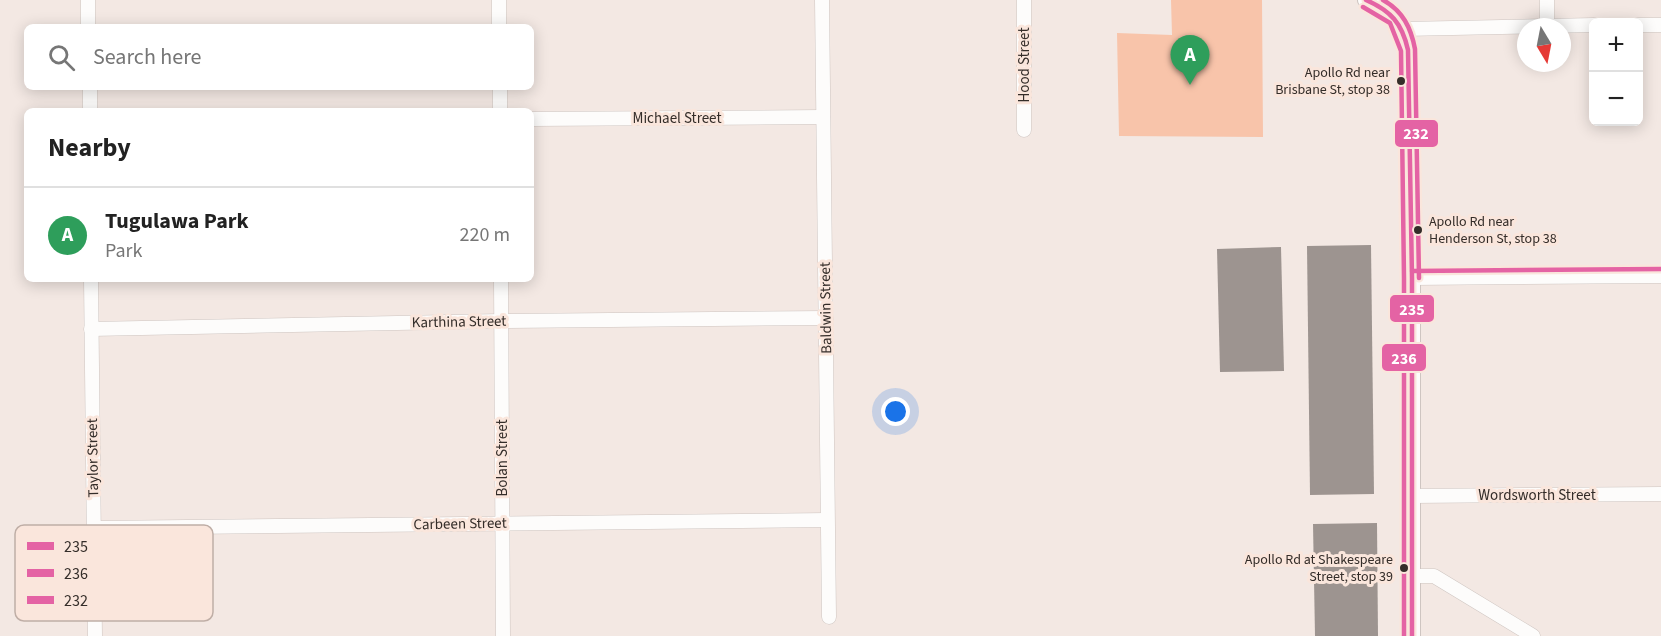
<!DOCTYPE html>
<html lang="en">
<head>
<meta charset="utf-8">
<style>
  body { margin:0; font-family:"Source Sans 3",sans-serif; background:#f6f6f6; color:#222 }
  .controls { position:absolute; right:18px; top:18px; display:grid; overflow:hidden; border-radius:9px; box-shadow:0 3px 15px #0003 }
  .controls button { width:54px; height:54px; display:grid; place-items:center; padding:0; border:0; border-bottom:2px solid #e0e0e0; background:#fff; color:#222; font:30px sans-serif }
  .compass { position:absolute; left:1517px; top:18px; width:54px; height:54px; border-radius:50%; background:#fff; box-shadow:0 3px 15px #0003; rotate:170deg }
  .you { position:absolute; left:896px; top:412px; width:21px; height:21px; margin:-15px; border:4px solid #fff; border-radius:50%; background:#1a73e8; box-shadow:0 0 0 9px #1a73e833 }
  .badge { display:grid; place-items:center; width:39px; height:39px; border-radius:50%; background:#0f766e; color:#fff; font-size:20px; font-weight:700 }
  .pin { position:absolute; translate:-50% -50px; filter:drop-shadow(0 2px 3px #0008) }
  .pin::after { content:''; position:absolute; top:32px; width:21px; height:18px; background:inherit; clip-path:polygon(0 0,100% 0,50% 100%) }
  .list { margin:0; padding:0; list-style:none }
  h2 { display:flex; justify-content:space-between; align-items:center; height:78px; margin:0; padding:0 24px; font-size:26px }
  h2 small { font-size:20px; font-weight:400; color:#767676 }
  .list li { display:grid; grid-template-columns:39px 1fr auto; gap:18px; align-items:center; box-sizing:border-box; height:96px; padding:0 24px; border-top:2px solid #e0e0e0 }
  .list b { display:block; font-size:22px; white-space:nowrap }
  .list p { margin:0; font-size:20px; white-space:nowrap; color:#767676 }
  .list em { font-size:20px; font-style:normal; color:#767676 }
  .icon { flex:none; width:33px; height:33px; fill:none; stroke:currentColor; stroke-width:2; stroke-linecap:round; stroke-linejoin:round }
  .map { position:relative; flex:none; width:1661px; height:636px; overflow:hidden }
  .search { position:absolute; background:#fff; box-shadow:0 3px 15px #0003; left:24px; top:24px; width:510px; height:66px; display:flex; align-items:center; gap:15px; box-sizing:border-box; padding:0 21px; border-radius:9px; color:#767676; font-size:22px }
  .panel { position:absolute; background:#fff; box-shadow:0 3px 15px #0003; left:24px; top:108px; width:510px; height:174px; border-radius:9px }
  .map>svg:first-child { display:block }
  .green { fill:#f8c4aa }
  .building { fill:#9d9490 }
  .lines { fill:none; stroke-linecap:round; stroke-linejoin:round }
  .minor-casing { stroke:#cec5c1; stroke-width:15 }
  .tertiary-casing { stroke:#cec5c1; stroke-width:18 }
  .minor { stroke:#fdfcfb; stroke-width:14 }
  .tertiary { stroke:#fdfcfb; stroke-width:16 }
  .bus-1-casing { stroke:#fae6dc; stroke-width:9 }
  .bus-2-casing { stroke:#fae6dc; stroke-width:9 }
  .bus-3-casing { stroke:#fae6dc; stroke-width:9 }
  .bus-1 { stroke:#e463a4; stroke-width:4.5 }
  .bus-2 { stroke:#e463a4; stroke-width:4.5 }
  .bus-3 { stroke:#e463a4; stroke-width:4.5 }
  .bus-dot { fill:#342d29; stroke:#fae6dc; stroke-width:2 }
  .labels { text-anchor:middle; dominant-baseline:central; stroke-width:6; stroke-linejoin:round; paint-order:stroke }
  .bus-label { font-size:14px; fill:#342d29; stroke:#fae6dc; text-anchor:end }
  .street-label { font-size:15px; fill:#342d29; stroke:#fae6dc }
  .key { fill:#fae6dc; stroke:#bfaea6; stroke-width:1.5 }
  .key-label { font-size:16px; fill:#342d29 }
  .line-badge { stroke:#fae6dc; stroke-width:2 }
  .badge-label { font-size:16px; text-anchor:middle; font-weight:bold; fill:#fff }
</style>
</head>
<body>
<div class="map">
<svg width="1661" height="636" viewBox="0 0 1661 636">
  <rect width="100%" height="100%" fill="#f3e8e3"/>
  <!-- green -->
  <polygon class="green" points="1171,0 1262,0 1263,137 1119,136 1117,33 1172,35"/>
  <!-- building -->
  <g class="building">
    <polygon points="1371,245 1374,494 1310,495 1307,246"/>
    <polygon points="1281,247 1284,371 1220,372 1217,249"/>
    <polygon points="1377,523 1378,636 1315,636 1313,524"/>
  </g>
  <g class="lines">
    <defs>
      <g id="minor">
        <polyline points="88,0 88,27"/>
        <polyline points="499,0 499,27"/>
        <polyline points="822,0 829,617"/>
        <polyline points="1024,0 1024,130"/>
        <polyline points="1547,0 1547,26"/>
        <polyline points="1638,25 1661,25"/>
        <polyline points="1404,29 1594,25"/>
        <polyline points="90,87 90,111"/>
        <polyline points="500,87 500,111"/>
        <polyline points="531,119 823,117"/>
        <polyline points="1412,278 1661,276"/>
        <polyline points="91,279 95,636"/>
        <polyline points="501,279 503,636"/>
        <polyline points="91,329 501,321 826,318"/>
        <polyline points="1412,496 1661,494"/>
        <polyline points="94,528 827,520"/>
        <polyline points="1412,576 1434,576 1533,636"/>
      </g>
      <path id="tertiary" d="M 1366,0 C 1394,12 1402,20 1408,50 L 1412,278 L 1412,636"/>
    </defs>
    <!-- minor casing -->
    <use href="#minor" class="minor-casing"/>
    <!-- tertiary casing -->
    <use href="#tertiary" class="tertiary-casing"/>
    <!-- minor -->
    <use href="#minor" class="minor"/>
    <!-- tertiary -->
    <use href="#tertiary" class="tertiary"/>
    <defs>
      <path id="bus-1" d="M 1366,0 C 1391,11 1402,23 1408,50 L 1412,278 L 1412,636"/>
      <polyline id="bus-2" points="1363,7 1390,23 1401,51 1404,278 1404,636"/>
      <g id="bus-3">
        <path d="M 1383,0 C 1403,11 1411,28 1415,49 L 1419,278"/>
        <polyline points="1412,271 1661,269"/>
      </g>
    </defs>
    <!-- bus-1 casing -->
    <use href="#bus-1" class="bus-1-casing"/>
    <!-- bus-2 casing -->
    <use href="#bus-2" class="bus-2-casing"/>
    <!-- bus-3 casing -->
    <use href="#bus-3" class="bus-3-casing"/>
    <!-- bus-1 -->
    <use href="#bus-1" class="bus-1"/>
    <!-- bus-2 -->
    <use href="#bus-2" class="bus-2"/>
    <!-- bus-3 -->
    <use href="#bus-3" class="bus-3"/>
  </g>
  <!-- markers -->
  <g class="bus-dot">
    <circle cx="1401" cy="81" r="5"/>
    <circle cx="1418" cy="230" r="5"/>
    <circle cx="1404" cy="568" r="5"/>
  </g>
  <g class="labels">
    <!-- bus labels -->
    <g class="bus-label">
      <text x="1390" y="73">Apollo Rd near<tspan x="1390" dy="17">Brisbane St, stop 38</tspan></text>
      <text x="1429" y="222" text-anchor="start">Apollo Rd near<tspan x="1429" dy="17">Henderson St, stop 38</tspan></text>
      <text x="1393" y="560">Apollo Rd at Shakespeare<tspan x="1393" dy="17">Street, stop 39</tspan></text>
    </g>
    <!-- street labels -->
    <g class="street-label">
      <text transform="translate(1024 65) rotate(-90)">Hood Street</text>
      <text x="677" y="118">Michael Street</text>
      <text transform="translate(826 308) rotate(-91)">Baldwin Street</text>
      <text transform="translate(459 322) rotate(-1)">Karthina Street</text>
      <text transform="translate(93 458) rotate(-91)">Taylor Street</text>
      <text transform="translate(502 458) rotate(-90)">Bolan Street</text>
      <text x="1537" y="495">Wordsworth Street</text>
      <text transform="translate(460 524) rotate(-1)">Carbeen Street</text>
    </g>
  </g>
  <!-- legend -->
  <rect x="15" y="525" width="198" height="96" rx="9" class="key"/>
  <rect x="27" y="542" width="27" height="8" fill="#e463a4"/>
  <rect x="27" y="569" width="27" height="8" fill="#e463a4"/>
  <rect x="27" y="596" width="27" height="8" fill="#e463a4"/>
  <g class="key-label">
    <text x="64" y="552">235</text>
    <text x="64" y="579">236</text>
    <text x="64" y="606">232</text>
  </g>
  <g class="line-badge">
    <rect x="1394" y="119" width="45" height="29" rx="6" fill="#e463a4"/>
    <rect x="1389" y="294" width="46" height="29" rx="6" fill="#e463a4"/>
    <rect x="1381" y="343" width="46" height="29" rx="6" fill="#e463a4"/>
  </g>
  <g class="badge-label">
    <text x="1416" y="139">232</text>
    <text x="1412" y="315">235</text>
    <text x="1404" y="364">236</text>
  </g>
</svg>
<div class="controls">
<button>+</button>
<button>−</button>
</div>
<svg class="compass" viewBox="-18 -18 36 36"><path d="M0-13l5 13h-10z" fill="#e53935"/><path d="M0 13l5-13h-10z" fill="#767676"/></svg>
<div class="you"></div>
<div class="pin badge" style="left:1190px;top:85px;background:#2e9e5b">A</div>
<div class="search"><svg class="icon" aria-label="search" viewBox="0 0 24 24"><circle cx="10" cy="10" r="6"/><path d="M15 15l6 6"/></svg>Search here</div>
<section class="panel">
<h2>Nearby<small></small></h2>
<ul class="list">
<li><span class="badge" style="background:#2e9e5b">A</span><div><b>Tugulawa Park</b><p>Park</p></div><em>220 m</em></li>
</ul>
</section>
</div>
</body>
</html>
